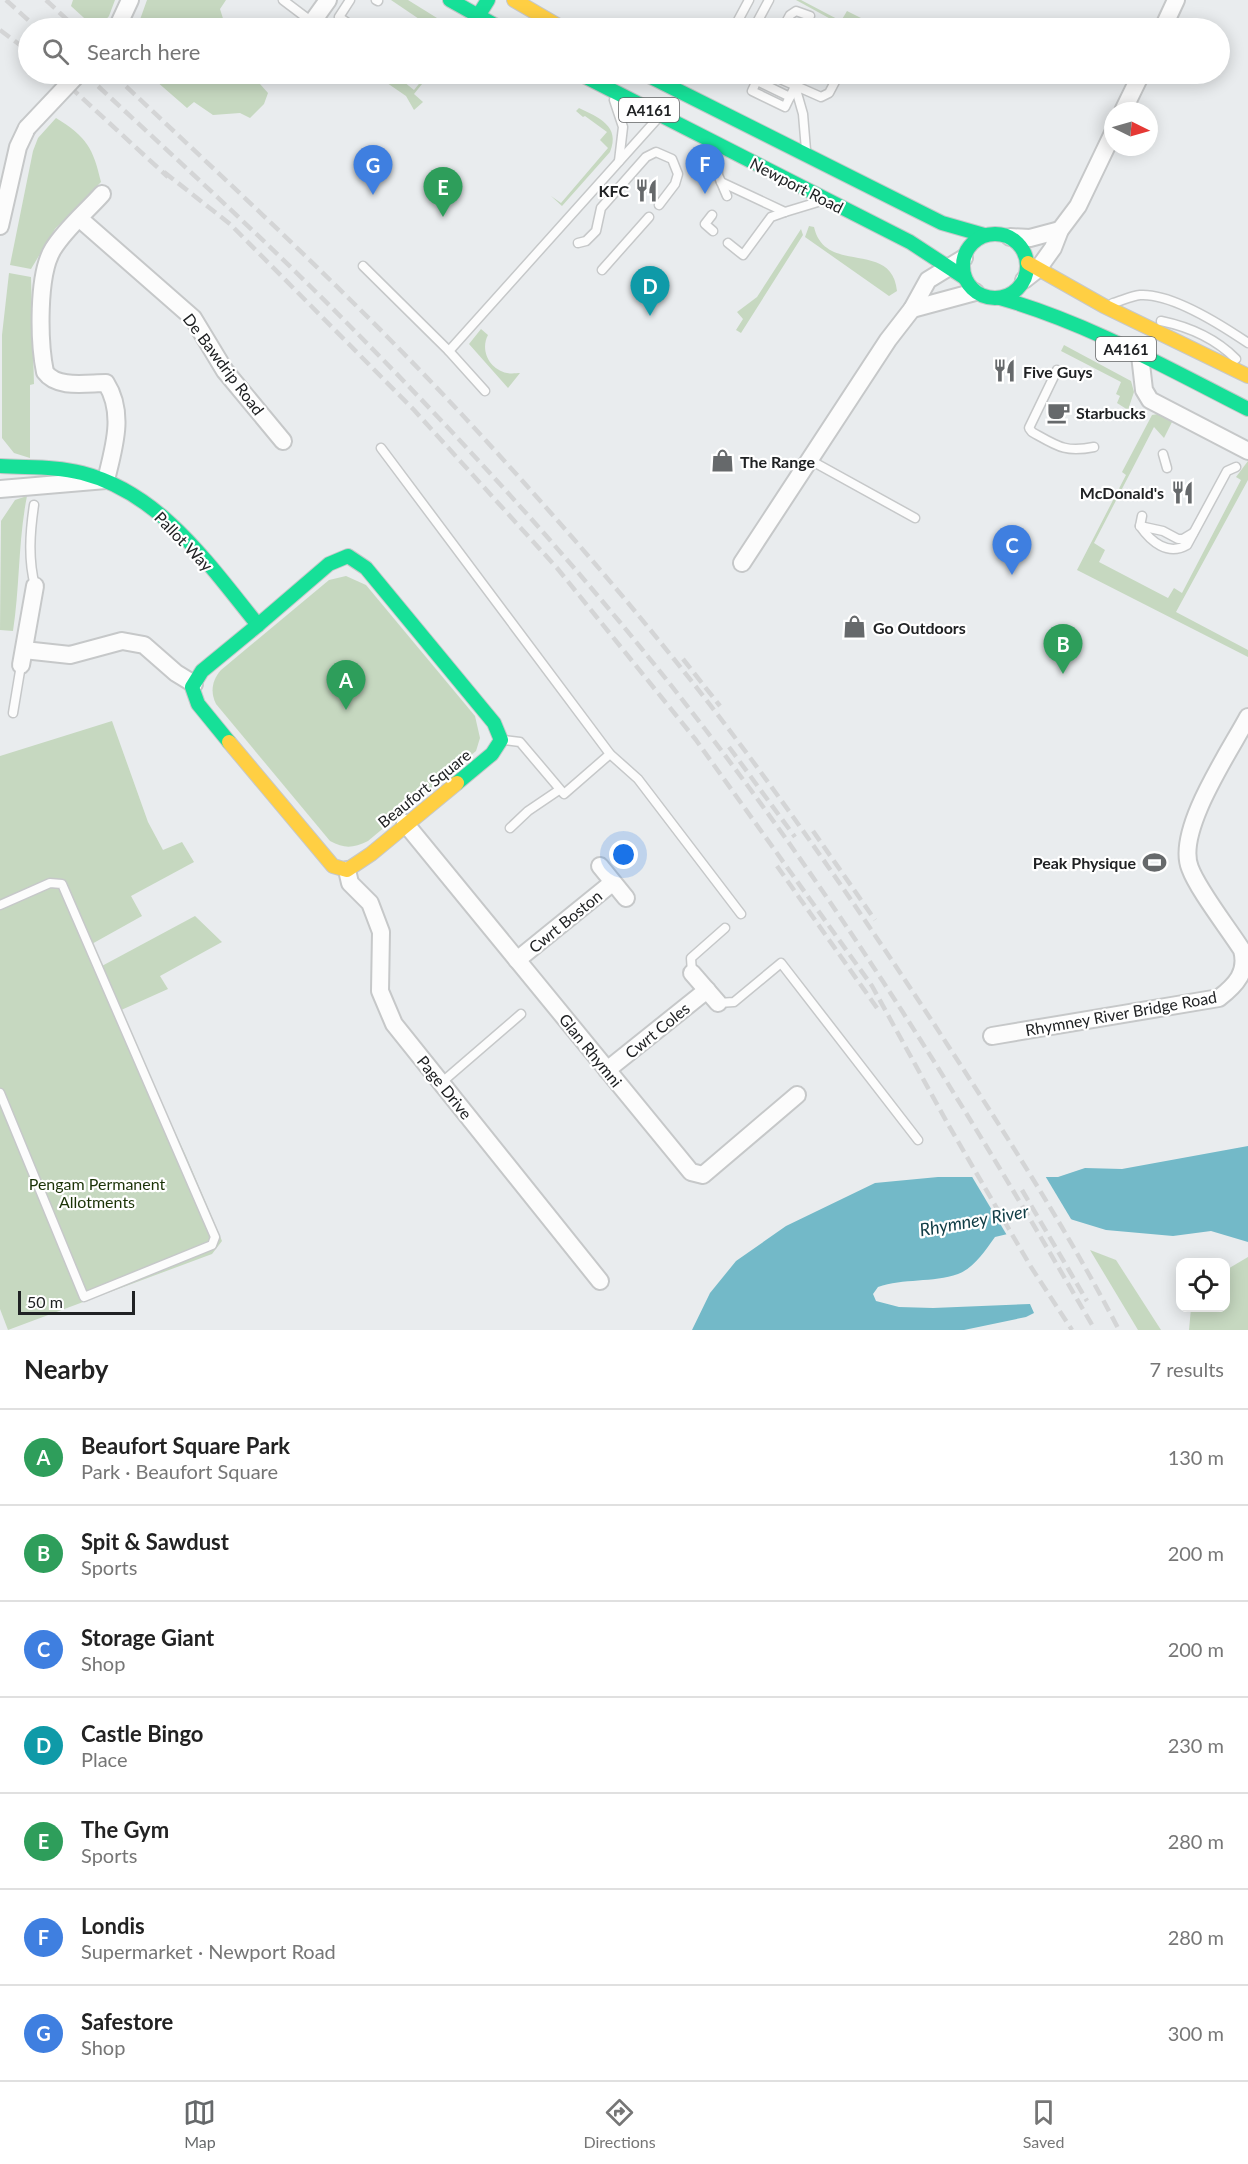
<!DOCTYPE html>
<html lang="en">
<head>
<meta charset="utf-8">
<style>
  body { margin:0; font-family:Lato,sans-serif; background:#f2f2f2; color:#222 }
  .controls { position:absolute; right:18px; bottom:18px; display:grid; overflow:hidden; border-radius:12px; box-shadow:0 3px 15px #0003 }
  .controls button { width:54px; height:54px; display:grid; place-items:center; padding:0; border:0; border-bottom:2px solid #e0e0e0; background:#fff; color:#222; font:30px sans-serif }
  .compass { position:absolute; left:1104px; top:102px; width:54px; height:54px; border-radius:50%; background:#fff; box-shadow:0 3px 15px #0003; rotate:95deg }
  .scale { position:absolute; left:18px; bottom:15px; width:117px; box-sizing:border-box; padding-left:6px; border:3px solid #202224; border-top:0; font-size:16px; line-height:21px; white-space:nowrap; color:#202224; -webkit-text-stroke:4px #fff; paint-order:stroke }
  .you { position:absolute; left:624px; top:855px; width:21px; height:21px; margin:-15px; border:4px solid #fff; border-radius:50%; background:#1a73e8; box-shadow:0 0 0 9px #1a73e833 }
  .badge { display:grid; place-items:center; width:39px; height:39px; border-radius:50%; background:#66696b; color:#fff; font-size:20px; font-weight:700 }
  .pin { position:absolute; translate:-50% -50px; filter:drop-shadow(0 2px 3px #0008) }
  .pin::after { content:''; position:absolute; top:32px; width:21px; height:18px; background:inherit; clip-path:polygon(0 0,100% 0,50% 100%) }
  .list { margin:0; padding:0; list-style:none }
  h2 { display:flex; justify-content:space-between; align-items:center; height:78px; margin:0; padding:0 24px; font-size:26px }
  h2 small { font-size:20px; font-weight:400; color:#767676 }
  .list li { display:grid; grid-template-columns:39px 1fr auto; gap:18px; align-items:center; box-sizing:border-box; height:96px; padding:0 24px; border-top:2px solid #e0e0e0 }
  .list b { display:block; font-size:22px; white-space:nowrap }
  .list p { margin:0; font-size:20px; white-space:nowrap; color:#767676 }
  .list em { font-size:20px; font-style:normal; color:#767676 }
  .icon { flex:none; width:33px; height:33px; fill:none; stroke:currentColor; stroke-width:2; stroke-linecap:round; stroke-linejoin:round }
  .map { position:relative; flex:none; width:1248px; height:1330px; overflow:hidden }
  .search { position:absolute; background:#fff; box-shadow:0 3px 15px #0003; left:18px; right:18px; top:18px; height:66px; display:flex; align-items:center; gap:15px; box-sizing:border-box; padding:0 21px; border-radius:33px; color:#767676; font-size:22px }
  .sheet { height:750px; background:#fff }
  nav { display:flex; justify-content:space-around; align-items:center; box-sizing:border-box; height:84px; border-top:2px solid #e0e0e0; background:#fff; font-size:16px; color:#767676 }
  nav a { display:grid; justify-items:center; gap:3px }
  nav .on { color:#66696b }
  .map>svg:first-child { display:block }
  .green { fill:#c6d8c0 }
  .water { fill:#73b9c8 }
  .pier { fill:#e9ecee }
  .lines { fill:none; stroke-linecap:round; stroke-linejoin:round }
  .lane-casing { stroke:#c6c8c9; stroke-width:11 }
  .street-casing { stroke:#c6c8c9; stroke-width:20 }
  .fast-casing { stroke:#c6c8c9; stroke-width:16 }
  .slow-casing { stroke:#c6c8c9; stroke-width:16 }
  .lane { stroke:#fcfcfc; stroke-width:8 }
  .street { stroke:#fcfcfc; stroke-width:16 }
  .fast { stroke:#16e098; stroke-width:14 }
  .slow { stroke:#ffcf43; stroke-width:14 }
  .rail { stroke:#d4d5d6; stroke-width:4.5; stroke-dasharray:12 6; stroke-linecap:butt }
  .street-bridge-casing { stroke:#c6c8c9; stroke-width:20; stroke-linecap:butt }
  .street-bridge { stroke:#fcfcfc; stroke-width:16 }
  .labels { text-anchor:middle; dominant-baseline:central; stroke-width:4.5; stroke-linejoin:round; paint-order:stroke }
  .shield { fill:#fff; stroke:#636466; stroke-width:1.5 }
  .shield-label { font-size:15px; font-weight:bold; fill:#202224 }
  .street-label { font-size:16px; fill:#202224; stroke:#fff }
  .poi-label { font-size:16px; font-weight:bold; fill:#202224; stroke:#fff; text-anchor:start }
  .park-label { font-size:16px; fill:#1b3307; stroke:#fff }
  .water-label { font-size:18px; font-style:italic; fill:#103d46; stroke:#fff }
</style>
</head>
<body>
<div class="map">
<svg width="1248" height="1330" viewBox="0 0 1248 1330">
  <rect width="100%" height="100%" fill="#e9ecee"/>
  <!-- green -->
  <g class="green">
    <polygon points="73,0 115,0 109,16 99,28 95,28 71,6"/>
    <polygon points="147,0 226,0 220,9 226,28 137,28"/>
    <polygon points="391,0 408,0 437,18 425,23"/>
    <polygon points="796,0 801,0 841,21 847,11 869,22 866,28 853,24 847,28"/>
    <polygon points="148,74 233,74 238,80 252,75 268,93 264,104 250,118 240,113 213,115 194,102 187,108"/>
    <polygon points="374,74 394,74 414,90 427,74 430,74 414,94 423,102 414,110 406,96"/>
    <path d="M 579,108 C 598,117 621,126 610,152 L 562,206 L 551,196 L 561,203 L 608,148 L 600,140 L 607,132 L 585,116 L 583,117 L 576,111 Z"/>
    <path d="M 56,118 C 87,137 93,148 101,182 L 55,229 L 31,269 L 10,265 L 33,151 L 38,138 Z"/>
    <path d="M 809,226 L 814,227 C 825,276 892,239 897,291 L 889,296 L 805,237 Z"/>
    <polygon points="801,229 803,235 741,333 736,330 743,319 737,312 757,297"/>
    <polygon points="9,273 31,277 34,384 30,385 30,458 14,453 2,438 2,335"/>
    <path d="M 481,329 L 488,335 C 480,350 489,369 507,373 C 512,374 517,373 520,373 L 508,388 L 469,344 Z"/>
    <polygon points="1064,345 1131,381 1134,392 1128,410 1117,403 1120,396 1116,394 1121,382 1061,351"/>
    <polygon points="1158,414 1172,422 1164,438 1154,427 1094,543 1105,550 1099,562 1168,598 1174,588 1182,593 1241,480 1236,477 1248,461 1248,480 1176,612 1248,650 1248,657 1077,570 1126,475 1122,472 1152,415"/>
    <path d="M 27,496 C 18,541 20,586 13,631 L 0,630 L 1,521 L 15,500 Z"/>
    <path d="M 346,576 L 366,585 L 475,716 L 480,738 L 476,751 L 368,841 C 353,848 345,849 330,841 L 216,704 C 210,692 212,680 221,670 L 329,580 Z"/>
    <polygon points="112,721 148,822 163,850 182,842 194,862 131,896 142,916 90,945 100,967 195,916 222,942 160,976 168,989 119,1011 186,1156 222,1241 212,1254 8,1330 0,1309 0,756"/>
    <polygon points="1090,1250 1116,1260 1161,1330 1138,1330"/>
    <polygon points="1248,1257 1248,1330 1189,1330 1191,1308 1226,1308 1226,1270"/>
  </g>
  <!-- water -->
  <path class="water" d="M 1248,1146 L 1248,1242 L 1211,1231 L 1173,1236 L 1106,1230 L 1070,1219 L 995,1237 C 985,1251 974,1268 958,1274 C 933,1283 903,1278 878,1287 L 873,1294 L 876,1301 L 899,1307 L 933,1308 L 1030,1304 L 1034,1313 L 1026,1317 L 964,1330 L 692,1330 L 710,1293 L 736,1261 L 786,1226 L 875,1183 L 938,1177 L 1058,1177 L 1085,1168 L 1122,1169 Z"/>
  <!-- pier -->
  <polygon class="pier" points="1044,1174 1074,1224 1008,1237 971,1175"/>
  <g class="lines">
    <defs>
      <g id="lane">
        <polyline points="283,0 312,22"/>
        <polyline points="350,0 339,17 355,28"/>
        <polyline points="376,0 378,1"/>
        <polyline points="418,26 422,28"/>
        <polyline points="734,28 749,0"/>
        <polyline points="754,28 769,0"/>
        <polyline points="783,28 790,15 796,11 810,16"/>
        <polyline points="833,28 835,28"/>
        <polyline points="760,74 752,91 785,107 801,74"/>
        <polyline points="769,74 821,97 829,93 839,74"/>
        <polyline points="757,81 790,97"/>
        <polyline points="795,86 803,114 806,150"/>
        <polyline points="614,100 623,127 619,161"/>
        <polyline points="718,150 718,175 727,196"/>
        <polyline points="721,182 785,212 818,202"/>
        <polyline points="712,215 705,224 713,231"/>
        <polyline points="578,243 586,241 596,231 601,208 646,157 656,152 672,159 678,174 675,184 659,205"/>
        <polyline points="728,243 743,255 771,217 785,212"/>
        <polyline points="363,266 449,351"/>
        <polyline points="602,270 649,217"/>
        <path d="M 1113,303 C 1121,301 1131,296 1140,295 C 1171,293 1223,326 1248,343"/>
        <path d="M 1161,321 C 1190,327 1215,338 1236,359"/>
        <path d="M 1057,370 L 1029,428 L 1032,432 C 1057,446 1065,453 1094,447"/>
        <polyline points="485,391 449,351 658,118"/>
        <polyline points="381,448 610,754 638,779 741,914"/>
        <polyline points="1163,454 1167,468"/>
        <polyline points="810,460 915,518"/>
        <path d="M 34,505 C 30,532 28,559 35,586"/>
        <path d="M 1142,516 L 1140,526 C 1151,542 1168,556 1187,545 L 1227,471 L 1236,467"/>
        <polyline points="1140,526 1163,531 1178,539 1183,539 1193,533"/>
        <polyline points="13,713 21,665"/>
        <polyline points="504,740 520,742 564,794 610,754"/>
        <polyline points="510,828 528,811 559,790"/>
        <polyline points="0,905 50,883 62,884 215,1237 212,1245 84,1297 0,1093"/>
        <polyline points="692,973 691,958 725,928"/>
        <polyline points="718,1003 734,1002 781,963 918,1140"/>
        <polyline points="441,1083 521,1014"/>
      </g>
      <g id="street">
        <polyline points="117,28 130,0"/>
        <polyline points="308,28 328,0"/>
        <polyline points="1163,28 1176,0"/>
        <polyline points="1123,111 1141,74"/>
        <polyline points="80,219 193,318 225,371 283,441"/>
        <polyline points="0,226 18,147 27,128"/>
        <polyline points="1010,237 1030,238 1060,230"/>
        <polyline points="1024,280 1038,269 1053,248 1060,230 1078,206 1113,133"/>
        <polyline points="912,309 975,292"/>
        <polyline points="1140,355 1144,390 1150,400 1248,451"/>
        <path d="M 0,489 L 106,480 C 114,447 125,413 106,383 C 87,383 57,389 45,372 C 39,343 37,275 53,249 C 66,228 86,212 102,194"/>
        <polyline points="742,563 888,340 912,309 928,280 964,258"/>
        <polyline points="24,650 70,655 122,641 144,645 176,673 194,684"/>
        <polyline points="21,665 35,586"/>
        <polyline points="405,823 691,1172 703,1175 797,1095"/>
        <polyline points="600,866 626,898"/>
        <polyline points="347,870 350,883 370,903 381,932 380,991 394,1024 600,1281"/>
        <polyline points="517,960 612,883"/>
        <polyline points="692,973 718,1003"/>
        <path d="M 992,1036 L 1219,998 C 1236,985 1248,972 1242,950 C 1228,928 1198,890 1190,868 C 1175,831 1230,751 1248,717"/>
        <polyline points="607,1070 707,990"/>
      </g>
      <g id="fast">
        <polyline points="450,0 500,28"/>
        <polyline points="478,16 488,0"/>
        <polyline points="580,74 910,242 965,278"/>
        <polyline points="645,74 942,223 984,235"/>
        <circle cx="995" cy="266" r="32"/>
        <path d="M 1000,298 C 1088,323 1167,368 1248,409"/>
        <path d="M 0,466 C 27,468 55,466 82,473 C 161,493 209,565 258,625 L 329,564 L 348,556 L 366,568 L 494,723 L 501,740 L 492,754 L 457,783"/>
        <polyline points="229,742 198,704 192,687 202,671 258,625"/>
      </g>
      <g id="slow">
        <polyline points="514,0 562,28"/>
        <polyline points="1028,263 1104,306 1248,376"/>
        <polyline points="229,742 333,866 347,870 371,854 457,783"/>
      </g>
    </defs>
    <!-- lane casing -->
    <use href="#lane" class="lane-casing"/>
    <!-- street casing -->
    <use href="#street" class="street-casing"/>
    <!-- fast casing -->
    <use href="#fast" class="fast-casing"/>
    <!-- slow casing -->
    <use href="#slow" class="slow-casing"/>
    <!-- lane -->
    <use href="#lane" class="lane"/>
    <!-- street -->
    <use href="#street" class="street"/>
    <!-- fast -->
    <use href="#fast" class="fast"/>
    <!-- slow -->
    <use href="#slow" class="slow"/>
    <!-- rail -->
    <g class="rail">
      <polyline points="6,0 37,28"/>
      <polyline points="46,0 76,28"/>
      <polyline points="0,30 28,51"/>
      <polyline points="56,74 168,177"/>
      <path d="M 85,74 C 160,144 236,213 310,286 C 450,425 585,572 705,729 C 851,919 975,1123 1095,1330"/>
      <path d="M 113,74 C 233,187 355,299 467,420 C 575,537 680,660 773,789 C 829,866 882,945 934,1024 C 999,1124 1064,1224 1119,1330"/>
      <polyline points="164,172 230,224 414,410 557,568 696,740 872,986 949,1126 1031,1267 1072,1330"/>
      <polyline points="683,659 720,706"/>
      <polyline points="729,747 795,837"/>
      <polyline points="813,831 875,920"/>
      <polyline points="777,866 877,1008"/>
      <polyline points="1022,1190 1087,1301"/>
    </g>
    <defs>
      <polyline id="street-bridge" points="27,128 78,74"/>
    </defs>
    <!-- street-bridge casing -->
    <use href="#street-bridge" class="street-bridge-casing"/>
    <!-- street-bridge -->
    <use href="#street-bridge" class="street-bridge"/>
  </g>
  <!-- icons -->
  <defs>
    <symbol id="restaurant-bare" viewBox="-9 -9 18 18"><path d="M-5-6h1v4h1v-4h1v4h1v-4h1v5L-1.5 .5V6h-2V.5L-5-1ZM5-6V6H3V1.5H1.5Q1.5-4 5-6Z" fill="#66696b" stroke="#fff" stroke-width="2.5" paint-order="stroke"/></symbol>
    <symbol id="cafe-bare" viewBox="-9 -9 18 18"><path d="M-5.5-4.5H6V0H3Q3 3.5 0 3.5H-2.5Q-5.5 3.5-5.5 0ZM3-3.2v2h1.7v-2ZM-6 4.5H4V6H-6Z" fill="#66696b" stroke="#fff" stroke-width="2.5" paint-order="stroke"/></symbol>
    <symbol id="shop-bare" viewBox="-9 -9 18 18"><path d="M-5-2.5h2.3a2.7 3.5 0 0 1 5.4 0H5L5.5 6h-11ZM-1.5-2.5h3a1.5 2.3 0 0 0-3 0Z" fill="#66696b" stroke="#fff" stroke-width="2.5" paint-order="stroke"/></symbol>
    <symbol id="stadium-bare" viewBox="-9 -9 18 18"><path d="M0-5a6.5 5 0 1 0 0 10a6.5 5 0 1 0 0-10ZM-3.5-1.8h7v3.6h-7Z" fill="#66696b" stroke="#fff" stroke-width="2.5" paint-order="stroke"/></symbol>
  </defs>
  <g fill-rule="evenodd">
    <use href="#restaurant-bare" x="630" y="174" width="33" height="33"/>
    <use href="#restaurant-bare" x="988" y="354" width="33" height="33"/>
    <use href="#cafe-bare" x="1042" y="396" width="33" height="33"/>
    <use href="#shop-bare" x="706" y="444" width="33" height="33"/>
    <use href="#restaurant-bare" x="1166" y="476" width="33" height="33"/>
    <use href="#shop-bare" x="838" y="610" width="33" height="33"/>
    <use href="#stadium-bare" x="1138" y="846" width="33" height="33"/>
  </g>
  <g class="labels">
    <!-- shield labels -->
    <g class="shield">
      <rect x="619" y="98" width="60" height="24" rx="4.5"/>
      <rect x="1096" y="337" width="60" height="24" rx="4.5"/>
    </g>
    <g class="shield-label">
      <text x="649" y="110">A4161</text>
      <text x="1126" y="349">A4161</text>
    </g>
    <!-- street labels -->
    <g class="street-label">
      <text transform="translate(797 185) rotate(27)">Newport Road</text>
      <text transform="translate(224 364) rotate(53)">De Bawdrip Road</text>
      <text transform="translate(184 541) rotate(46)">Pallot Way</text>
      <text transform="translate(424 788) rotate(-39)">Beaufort Square</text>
      <text transform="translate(565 921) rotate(-39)">Cwrt Boston</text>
      <text transform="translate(1121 1013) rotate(-10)">Rhymney River Bridge Road</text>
      <text transform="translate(657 1030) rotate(-39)">Cwrt Coles</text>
      <text transform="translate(591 1050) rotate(51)">Glan Rhymni</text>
      <text transform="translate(445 1087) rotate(51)">Page Drive</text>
    </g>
    <!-- poi labels -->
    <g class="poi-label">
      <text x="629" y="190" text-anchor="end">KFC</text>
      <text x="1023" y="371">Five Guys</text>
      <text x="1076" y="412">Starbucks</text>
      <text x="740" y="461">The Range</text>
      <text x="1164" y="492" text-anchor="end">McDonald's</text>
      <text x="873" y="627">Go Outdoors</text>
      <text x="1136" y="862" text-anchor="end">Peak Physique</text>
    </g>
    <!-- park labels -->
    <g class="park-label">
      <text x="97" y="1183">Pengam Permanent<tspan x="97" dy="18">Allotments</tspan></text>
    </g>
    <!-- water labels -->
    <g class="water-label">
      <text transform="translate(974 1220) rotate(-10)">Rhymney River</text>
    </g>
  </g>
</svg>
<div class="controls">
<button><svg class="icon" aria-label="locate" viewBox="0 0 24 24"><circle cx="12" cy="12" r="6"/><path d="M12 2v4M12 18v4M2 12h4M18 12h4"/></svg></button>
</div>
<svg class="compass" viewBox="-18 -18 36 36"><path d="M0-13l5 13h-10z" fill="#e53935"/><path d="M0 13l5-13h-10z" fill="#767676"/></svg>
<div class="scale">50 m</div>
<div class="you"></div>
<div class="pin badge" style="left:346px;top:710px;background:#2e9e5b">A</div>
<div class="pin badge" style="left:1063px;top:674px;background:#2e9e5b">B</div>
<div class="pin badge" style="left:1012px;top:575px;background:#3f7fe0">C</div>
<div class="pin badge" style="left:650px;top:316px;background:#0f9aa8">D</div>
<div class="pin badge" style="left:443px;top:217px;background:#2e9e5b">E</div>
<div class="pin badge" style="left:705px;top:194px;background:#3f7fe0">F</div>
<div class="pin badge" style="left:373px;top:195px;background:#3f7fe0">G</div>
<div class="search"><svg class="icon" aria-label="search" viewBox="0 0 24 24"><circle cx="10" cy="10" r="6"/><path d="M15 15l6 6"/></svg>Search here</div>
</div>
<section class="sheet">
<h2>Nearby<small>7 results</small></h2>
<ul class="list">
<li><span class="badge" style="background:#2e9e5b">A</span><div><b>Beaufort Square Park</b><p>Park · Beaufort Square</p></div><em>130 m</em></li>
<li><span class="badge" style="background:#2e9e5b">B</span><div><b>Spit &amp; Sawdust</b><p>Sports</p></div><em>200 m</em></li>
<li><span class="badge" style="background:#3f7fe0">C</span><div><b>Storage Giant</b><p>Shop</p></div><em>200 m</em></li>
<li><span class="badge" style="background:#0f9aa8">D</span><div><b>Castle Bingo</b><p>Place</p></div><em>230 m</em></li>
<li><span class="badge" style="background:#2e9e5b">E</span><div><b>The Gym</b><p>Sports</p></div><em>280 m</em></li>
<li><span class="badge" style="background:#3f7fe0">F</span><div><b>Londis</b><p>Supermarket · Newport Road</p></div><em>280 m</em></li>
<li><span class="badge" style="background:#3f7fe0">G</span><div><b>Safestore</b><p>Shop</p></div><em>300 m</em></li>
</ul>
</section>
<nav>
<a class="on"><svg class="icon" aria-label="map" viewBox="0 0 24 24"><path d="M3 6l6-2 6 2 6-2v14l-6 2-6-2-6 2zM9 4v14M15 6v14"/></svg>Map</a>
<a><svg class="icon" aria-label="directions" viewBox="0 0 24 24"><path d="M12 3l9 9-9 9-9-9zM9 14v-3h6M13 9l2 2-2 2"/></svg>Directions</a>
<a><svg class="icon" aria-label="saved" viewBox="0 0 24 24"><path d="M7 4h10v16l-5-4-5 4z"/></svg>Saved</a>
</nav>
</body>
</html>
